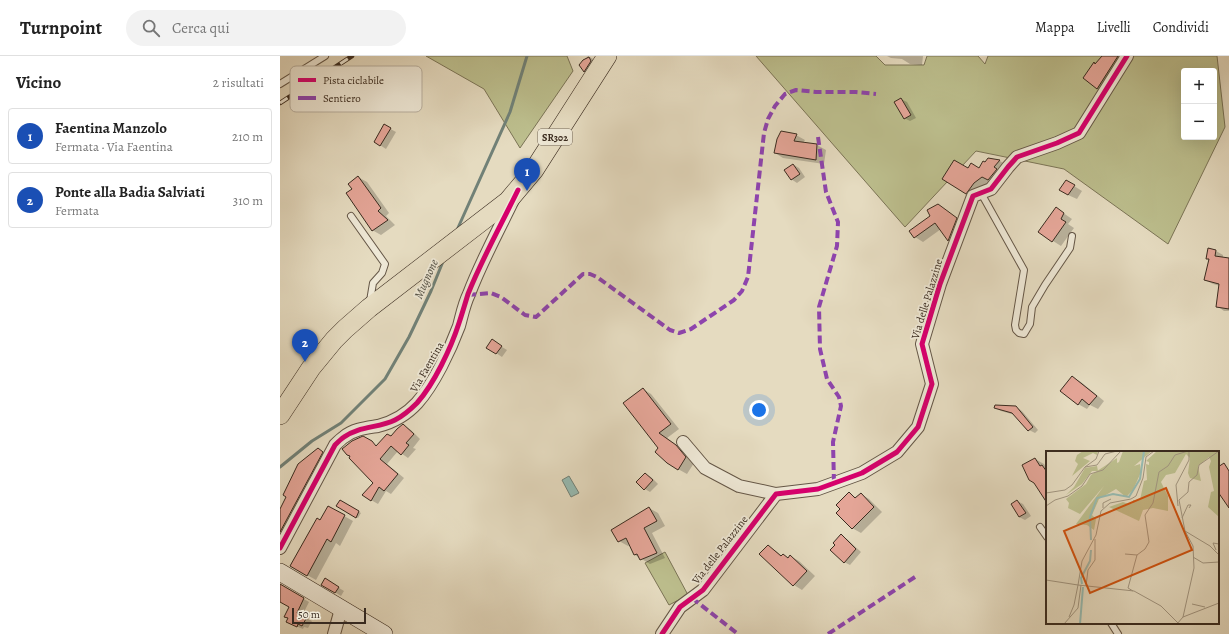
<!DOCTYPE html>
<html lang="it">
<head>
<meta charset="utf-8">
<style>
  body { margin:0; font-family:Alegreya,serif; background:#f2f2f2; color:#222 }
  .controls { position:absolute; right:12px; top:12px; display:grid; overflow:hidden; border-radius:4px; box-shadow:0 4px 16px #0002 }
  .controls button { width:36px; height:36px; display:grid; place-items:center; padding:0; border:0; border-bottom:1px solid #e0e0e0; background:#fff; color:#222; font:20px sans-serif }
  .scale { position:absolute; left:12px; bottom:10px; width:74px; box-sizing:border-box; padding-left:4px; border:2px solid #3a2b1f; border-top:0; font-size:11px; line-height:14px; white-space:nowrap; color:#3a2b1f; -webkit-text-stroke:3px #eee8d6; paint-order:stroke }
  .you { position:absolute; left:479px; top:354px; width:14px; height:14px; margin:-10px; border:3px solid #fff; border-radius:50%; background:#1a73e8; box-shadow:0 0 0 6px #1a73e833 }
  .badge { display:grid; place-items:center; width:26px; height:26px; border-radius:50%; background:#8f2418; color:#fff; font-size:13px; font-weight:700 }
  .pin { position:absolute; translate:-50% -33px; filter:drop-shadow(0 1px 2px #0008) }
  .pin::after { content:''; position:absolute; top:21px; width:14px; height:12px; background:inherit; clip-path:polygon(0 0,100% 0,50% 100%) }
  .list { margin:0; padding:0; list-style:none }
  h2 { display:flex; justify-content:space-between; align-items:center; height:52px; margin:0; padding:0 16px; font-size:17px }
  h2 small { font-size:13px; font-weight:400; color:#767676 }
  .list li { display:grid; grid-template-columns:26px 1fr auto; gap:12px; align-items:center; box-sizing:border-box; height:56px; margin:0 8px 8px; padding:0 8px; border:1px solid #e0e0e0; border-radius:4px }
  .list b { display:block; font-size:15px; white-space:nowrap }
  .list p { margin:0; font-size:13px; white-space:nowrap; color:#767676 }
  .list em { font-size:13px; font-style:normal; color:#767676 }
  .icon { flex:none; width:22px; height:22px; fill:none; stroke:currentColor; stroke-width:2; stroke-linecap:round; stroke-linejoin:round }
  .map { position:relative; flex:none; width:949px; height:578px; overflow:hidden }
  header { display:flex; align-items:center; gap:24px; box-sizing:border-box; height:56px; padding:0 20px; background:#fff; border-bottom:1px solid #e0e0e0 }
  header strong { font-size:19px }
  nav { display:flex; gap:22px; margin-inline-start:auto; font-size:14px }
  .search { width:280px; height:36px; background:#f2f2f2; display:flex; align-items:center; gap:10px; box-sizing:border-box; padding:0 14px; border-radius:22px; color:#767676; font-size:15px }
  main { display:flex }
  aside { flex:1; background:#fff }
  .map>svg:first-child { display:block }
  .green { fill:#bcbe8d; stroke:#7b7456; fill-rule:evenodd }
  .water { fill:#96bbb2; stroke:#718177 }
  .shadow { fill:#0003 }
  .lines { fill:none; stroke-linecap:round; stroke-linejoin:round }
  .stream { stroke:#718177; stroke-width:3 }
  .building { fill:#e4a597; stroke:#3a2b1f }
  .lane-casing { stroke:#655747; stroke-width:8 }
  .street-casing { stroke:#655747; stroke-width:14 }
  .secondary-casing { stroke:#3a2b1f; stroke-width:18 }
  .primary-casing { stroke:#3a2b1f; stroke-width:20 }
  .lane { stroke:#eee8d6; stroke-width:6 }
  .street { stroke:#eee8d6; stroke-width:12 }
  .secondary { stroke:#eee8d6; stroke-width:17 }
  .primary { stroke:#e5dbc0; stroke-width:19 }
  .rail-casing { stroke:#3a2b1f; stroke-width:4.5 }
  .rail { stroke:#eee8d6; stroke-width:3; stroke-dasharray:9; stroke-linecap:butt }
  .quiet { stroke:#8e44ad; stroke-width:4; stroke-dasharray:8 4; stroke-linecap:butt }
  .cycleway-casing { stroke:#eee8d6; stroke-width:8 }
  .cycleway { stroke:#d6006c; stroke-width:5 }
  .labels { text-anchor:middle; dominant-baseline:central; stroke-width:3.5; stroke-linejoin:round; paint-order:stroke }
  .shield { fill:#eee8d6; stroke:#706456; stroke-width:1 }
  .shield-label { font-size:10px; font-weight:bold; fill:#3a2b1f }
  .street-label { font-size:11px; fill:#3a2b1f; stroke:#eee8d6 }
  .water-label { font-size:12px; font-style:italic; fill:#514f44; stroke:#eee8d6 }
  .inset-river { fill:none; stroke:#96bbb2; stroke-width:2 }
  .inset-road { fill:none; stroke:#a19580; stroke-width:1 }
  .view { fill:#ce520f; fill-opacity:0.15; stroke:#ce520f; stroke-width:2 }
  .inset-edge { fill:none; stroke:#3a2b1f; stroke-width:2 }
  .key { fill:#eee8d6; stroke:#b8af9f; stroke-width:1 }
  .key-label { font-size:11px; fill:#3a2b1f }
</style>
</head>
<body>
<header>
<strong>Turnpoint</strong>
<div class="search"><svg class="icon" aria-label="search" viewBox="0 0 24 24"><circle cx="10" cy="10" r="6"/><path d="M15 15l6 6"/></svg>Cerca qui</div>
<nav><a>Mappa</a><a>Livelli</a><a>Condividi</a></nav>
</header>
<main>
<aside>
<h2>Vicino<small>2 risultati</small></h2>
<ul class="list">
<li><span class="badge" style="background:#1a4fb4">1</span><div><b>Faentina Manzolo</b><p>Fermata · Via Faentina</p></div><em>210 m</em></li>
<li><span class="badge" style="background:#1a4fb4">2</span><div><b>Ponte alla Badia Salviati</b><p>Fermata</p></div><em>310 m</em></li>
</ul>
</aside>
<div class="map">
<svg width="949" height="578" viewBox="0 0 949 578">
  <rect width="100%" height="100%" fill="#e5dbc0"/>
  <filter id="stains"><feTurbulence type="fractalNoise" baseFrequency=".005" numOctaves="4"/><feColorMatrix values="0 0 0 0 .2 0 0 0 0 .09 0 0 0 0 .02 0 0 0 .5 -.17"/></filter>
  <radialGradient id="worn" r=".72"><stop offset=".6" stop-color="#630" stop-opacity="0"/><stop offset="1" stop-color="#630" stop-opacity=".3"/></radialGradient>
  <!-- green -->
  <g class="green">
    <polygon points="146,0 287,0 293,15 240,92 204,33"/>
    <path d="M 476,0 L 596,0 L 605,9 L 644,9 L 647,0 L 698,0 L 705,8 L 708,0 L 937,0 L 945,71 L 888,188 L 784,113 L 696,95 L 625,171 ZM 904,15 L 934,15 L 934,81 L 904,81 Z"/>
    <polygon points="385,496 408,539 389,549 365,507"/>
  </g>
  <!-- water -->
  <polygon class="water" points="289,420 299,437 291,441 282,424"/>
  <!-- shadow -->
  <g class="shadow">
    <polygon points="308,0 313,3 316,8 310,18 304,15 300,9"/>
    <polygon points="607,0 643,0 642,9 630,8 622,3 611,2"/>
    <polygon points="823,0 847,0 826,38 817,33 804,22"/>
    <polygon points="621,43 627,46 636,62 630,65 624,62"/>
    <polygon points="105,70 116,76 106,93 95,86"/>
    <polygon points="516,79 525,84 523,87 537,89 546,94 544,108 503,102 495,97"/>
    <polygon points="708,103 720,105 728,110 702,132 695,142 686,137 689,113 700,113 706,108"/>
    <polygon points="514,109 519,112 525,121 517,127 511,123"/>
    <polygon points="78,121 87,126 109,157 106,160 115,169 101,179 92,174 73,133"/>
    <polygon points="786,125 802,135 797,143 788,139"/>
    <polygon points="658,149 684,167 676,188 669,184 661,173 643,186 635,181 652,160"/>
    <polygon points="776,152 792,163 788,168 794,172 781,190 773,185"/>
    <polygon points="936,195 943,199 943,202 949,203 949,255 944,255 937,250 940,230 933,228 925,224 930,204 927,202"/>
    <polygon points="217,288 227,294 222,301 207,291"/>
    <polygon points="792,321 801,326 824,345 818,353 810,349 807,353 798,348"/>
    <polygon points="363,333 371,338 399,373 387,382 405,395 414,407 407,418 387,407 379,392"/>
    <polygon points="736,351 742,355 758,374 755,377 749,374 735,359 721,355 715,352"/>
    <polygon points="123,369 131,374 140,383 133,392 136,393 128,402 118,395 107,408 124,422 111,438 106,435 98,448 91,444 94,427 83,382 97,390 111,381"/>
    <polygon points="38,393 50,400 0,490 0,456"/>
    <polygon points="755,403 764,408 767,413 767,444 755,426"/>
    <polygon points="365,418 371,421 378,428 370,436 365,433"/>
    <polygon points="569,438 577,442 581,438 589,443 602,456 581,477 572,472 561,453"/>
    <polygon points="60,445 81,457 78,462 57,449"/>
    <polygon points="737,445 743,448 751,460 745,464 739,461"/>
    <polygon points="48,451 73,465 60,490 56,487 36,524 11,510 41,466"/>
    <polygon points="369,452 378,457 385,470 372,477 385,502 370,508 355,499 350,489 348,490 339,485"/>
    <polygon points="561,480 567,483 581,496 570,509 564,506"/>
    <polygon points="488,490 496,495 502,500 503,499 509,502 510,500 519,505 535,520 522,534 514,529"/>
    <polygon points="46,524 64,535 61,540 43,529"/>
    <polygon points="0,529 29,546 22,560 32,565 28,572 24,571 23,573 13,569 9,562 10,551 0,545"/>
  </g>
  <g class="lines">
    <!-- stream -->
    <g class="stream">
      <polyline points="177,174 230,56 247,0"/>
      <polyline points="0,411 32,385 61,367 105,323 129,281 151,235 164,203"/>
    </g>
  </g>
  <!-- building -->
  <g class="building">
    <polygon points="822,0 838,0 817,33 803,22 814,6 815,8"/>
    <polygon points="309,1 311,5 304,16 299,9 303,4"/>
    <polygon points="621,42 631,59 624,63 614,46"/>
    <polygon points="104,68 111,72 100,90 94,86"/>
    <polygon points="501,75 517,78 514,85 537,88 536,104 494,97 497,83"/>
    <polygon points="708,102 720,104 714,111 717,113 708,124 702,121 694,127 686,138 662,123 674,104 688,112 691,107 699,112 703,105 705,106"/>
    <polygon points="513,108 520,118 511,124 504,114"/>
    <polygon points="78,120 101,152 98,155 108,164 92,175 66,137 72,133 68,128"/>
    <polygon points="786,124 795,129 788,139 779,134"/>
    <polygon points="658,148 677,162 668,185 655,167 634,182 629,175 650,160 647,154"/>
    <polygon points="776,151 784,157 781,163 786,166 772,186 758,176"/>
    <polygon points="928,192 936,194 935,200 949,202 949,253 936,251 939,228 924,224 929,203 926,203"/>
    <polygon points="212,283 222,290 216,298 206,292"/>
    <polygon points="792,320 817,340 809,349 802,343 798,349 780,335"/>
    <polygon points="363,332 391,368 379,377 396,389 406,401 398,414 387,407 375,396 378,392 343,347"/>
    <polygon points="715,349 736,350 753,371 748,375 732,357 714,352"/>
    <polygon points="123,368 134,378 126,387 129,389 121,399 111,390 100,403 118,418 104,435 99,431 91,445 82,439 93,427 69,402 70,400 67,399 62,393 72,385 83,380 92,385 96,390 107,378 111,380 117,373"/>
    <polygon points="38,392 43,396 0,476 0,453 6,441 3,439 18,408"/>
    <polygon points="755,402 760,410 762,409 767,416 767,447 754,427 749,424 742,409"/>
    <polygon points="944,407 949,415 949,452 938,436 938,411"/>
    <polygon points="365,417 373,424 364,434 356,426"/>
    <polygon points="569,436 575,442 581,437 594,451 572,473 556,457 560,453 556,449"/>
    <polygon points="60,444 79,455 76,462 56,450"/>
    <polygon points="737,444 746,457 739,461 731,448"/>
    <polygon points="48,450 65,459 51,486 47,483 27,520 10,510 37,462 40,464"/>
    <polygon points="369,451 377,465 364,472 377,497 360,504 357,498 354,499 346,482 338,486 331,474"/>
    <polygon points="561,478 576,493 564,507 550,494 555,489 553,487"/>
    <polygon points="488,489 501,500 503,498 508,502 510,499 527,515 513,530 479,498"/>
    <polygon points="45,522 59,531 55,537 41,529"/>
    <polygon points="0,528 24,542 17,557 27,561 22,570 18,568 17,571 6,566 8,562 4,561 9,551 0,546"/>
  </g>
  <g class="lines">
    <defs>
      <g id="lane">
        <polyline points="0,28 45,0"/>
        <polyline points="701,137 744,214 735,269 736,274 739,277 744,278 750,268 752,251 765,229 790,192 792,180"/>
        <polyline points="71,160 105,208 102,217 93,227 90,245"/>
        <polyline points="760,471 767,481"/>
        <polyline points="831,567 838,578"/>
      </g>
      <g id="street">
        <polyline points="403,386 425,412 459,430 496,438"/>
        <path d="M 0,492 L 55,389 C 58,386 61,383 64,381 C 74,373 86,372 98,370 C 114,366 126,359 137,347 C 154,328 170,294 179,270 C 182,259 184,248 189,238 C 201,206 218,175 233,144"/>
        <polyline points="54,578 61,553"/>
        <polyline points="382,578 400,551 423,534 496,438 538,433 582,417 617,396 638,371 652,328 642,288 660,228 693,140 711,133 728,111 737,101 777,87 799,77 847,0"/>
      </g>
      <polyline id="secondary" points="0,516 104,578"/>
      <polyline id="primary" points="0,359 31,312 54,284 65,273 89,252 228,145 254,114 327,0"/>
    </defs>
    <!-- lane casing -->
    <use href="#lane" class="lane-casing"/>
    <!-- street casing -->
    <use href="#street" class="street-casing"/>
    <!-- secondary casing -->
    <use href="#secondary" class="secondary-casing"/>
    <!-- primary casing -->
    <use href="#primary" class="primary-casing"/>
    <!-- lane -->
    <use href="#lane" class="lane"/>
    <!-- street -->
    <use href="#street" class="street"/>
    <!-- secondary -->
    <use href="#secondary" class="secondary"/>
    <!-- primary -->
    <use href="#primary" class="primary"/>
    <defs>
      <polyline id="rail" points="0,47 72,0"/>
    </defs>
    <!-- rail casing -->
    <use href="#rail" class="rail-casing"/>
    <!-- rail -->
    <use href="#rail" class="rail"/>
    <!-- quiet -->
    <g class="quiet">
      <polyline points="538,81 546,136 558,166 557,190 539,251 540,293 547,323 559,341 561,350 553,386 554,427"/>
      <polyline points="188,239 211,237 221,241 245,259 256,261 303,218 310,218 317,221 390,274 399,277 411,273 454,244 462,235 468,221 484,77 488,63 495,50 505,38 516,34 536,36 576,36 596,38"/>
      <polyline points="412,542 458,578"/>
      <polyline points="548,578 635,521"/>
    </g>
    <defs>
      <g id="cycleway">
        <path d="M 0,492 L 55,389 C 58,386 61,383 64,381 C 79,370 99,372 115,364 C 123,360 130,354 137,347 C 154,328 171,292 179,267 C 182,258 185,248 188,238 C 202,203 221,169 238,134"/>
        <polyline points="382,578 400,551 423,534 496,438 538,433 582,417 617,396 638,371 652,328 642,288 660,228 693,140 711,133 728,111 737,101 777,87 799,77 847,0"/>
      </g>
    </defs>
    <!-- cycleway casing -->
    <use href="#cycleway" class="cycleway-casing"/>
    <!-- cycleway -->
    <use href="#cycleway" class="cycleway"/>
  </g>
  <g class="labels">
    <!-- shield labels -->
    <rect class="shield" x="258" y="73" width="34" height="16" rx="3"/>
    <g class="shield-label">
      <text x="275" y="81">SR302</text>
    </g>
    <!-- street labels -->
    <g class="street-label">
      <text transform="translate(647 243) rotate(-73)">Via delle Palazzine</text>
      <text transform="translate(147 311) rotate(-60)">Via Faentina</text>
      <text transform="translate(440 494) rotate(-52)">Via delle Palazzine</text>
    </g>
    <!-- water labels -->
    <g class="water-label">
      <text transform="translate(146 223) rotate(-66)">Mugnone</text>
    </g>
  </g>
  <!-- overview -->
  <g transform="translate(766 395)">
    <rect width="173" height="173" fill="#e5dbc0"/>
    <path d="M 37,0 L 52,0 L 51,4 L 47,2 L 37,7 L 44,10 L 26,25 L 32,13 L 29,10 L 31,4 ZM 77,0 L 106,0 L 88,15 L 94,13 L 95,21 L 87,39 L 80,46 L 70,38 L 53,48 L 46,64 L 50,68 L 48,79 L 41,74 L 30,73 L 58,35 L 34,63 L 22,57 L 23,52 L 20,48 L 40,33 L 45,24 L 71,7 L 71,12 L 73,11 ZM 111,0 L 173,0 L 173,66 L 162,56 L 165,41 L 168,40 L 163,16 L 165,10 L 163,6 L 152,15 L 155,30 L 144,27 L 142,22 L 144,7 L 140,3 L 129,22 L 120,24 L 115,31 L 122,45 L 122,60 L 107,57 L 97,59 L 93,70 L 63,56 L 77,51 L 83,53 L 87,52 L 87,49 L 94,49 L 98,30 L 101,29 L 100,13 L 103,14 L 103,11 L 100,10 ZM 51,15 L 52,20 L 46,20 L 36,33 L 20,44 L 28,36 L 39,17 Z" fill="#bcbe8d"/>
    <path class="inset-river" d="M 45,89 L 44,66 L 51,47 L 67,43 L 83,46 L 94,28 L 98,0M 36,133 L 35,127 L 44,110 L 45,99M 34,173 L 37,136"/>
    <path class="inset-road" d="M 53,0 L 50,8 L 39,16 L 51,14 L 59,3 L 71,0M 0,42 L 19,39 L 26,34 L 39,16M 0,55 L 9,49 L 22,45 L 36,35 L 44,23 L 57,19 L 75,0M 132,55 L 130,34 L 143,9 L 143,0M 57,57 L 57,52 L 65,48M 136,67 L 142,54 L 145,54 L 143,57M 139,80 L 164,95 L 173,104M 170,99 L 167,92 L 173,93M 79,103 L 91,104M 147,106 L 157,112 L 173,111M 0,129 L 32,134 L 36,110 L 50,84 L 55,60 L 64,52 L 85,48 L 90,45 L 97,27 L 100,6 L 108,0M 40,135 L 42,119 L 49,109 L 49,88M 87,140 L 82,137 L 91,104 L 99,98 L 103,91 L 99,64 L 107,52 L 113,21 L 122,15 L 129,4 L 142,0M 146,153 L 159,156M 23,166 L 28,154 L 32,134 L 88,140 L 115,155 L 132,172M 137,166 L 148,117 L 147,95 L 139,80 L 133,49 L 142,41 L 143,31 L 151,24 L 153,14 L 173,0M 18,173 L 32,157 L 35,134M 131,173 L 137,166 L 173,152"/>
    <path class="view" d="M 120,37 L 146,99 L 44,142 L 18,80 Z"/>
    <rect width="173" height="173" class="inset-edge"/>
  </g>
  <!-- legend -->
  <rect x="10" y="10" width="132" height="46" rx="6" class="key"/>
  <rect x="18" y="22" width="18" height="4" fill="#d6006c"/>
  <rect x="18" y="40" width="18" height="4" fill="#8e44ad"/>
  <g class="key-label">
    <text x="43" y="28">Pista ciclabile</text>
    <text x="43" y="46">Sentiero</text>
  </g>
  <rect width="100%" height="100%" filter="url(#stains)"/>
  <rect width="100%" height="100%" fill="url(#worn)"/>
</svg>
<div class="controls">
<button>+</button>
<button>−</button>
</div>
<div class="scale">50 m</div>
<div class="you"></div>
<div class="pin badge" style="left:247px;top:135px;background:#1a4fb4">1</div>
<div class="pin badge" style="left:25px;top:306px;background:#1a4fb4">2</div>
</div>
</main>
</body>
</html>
